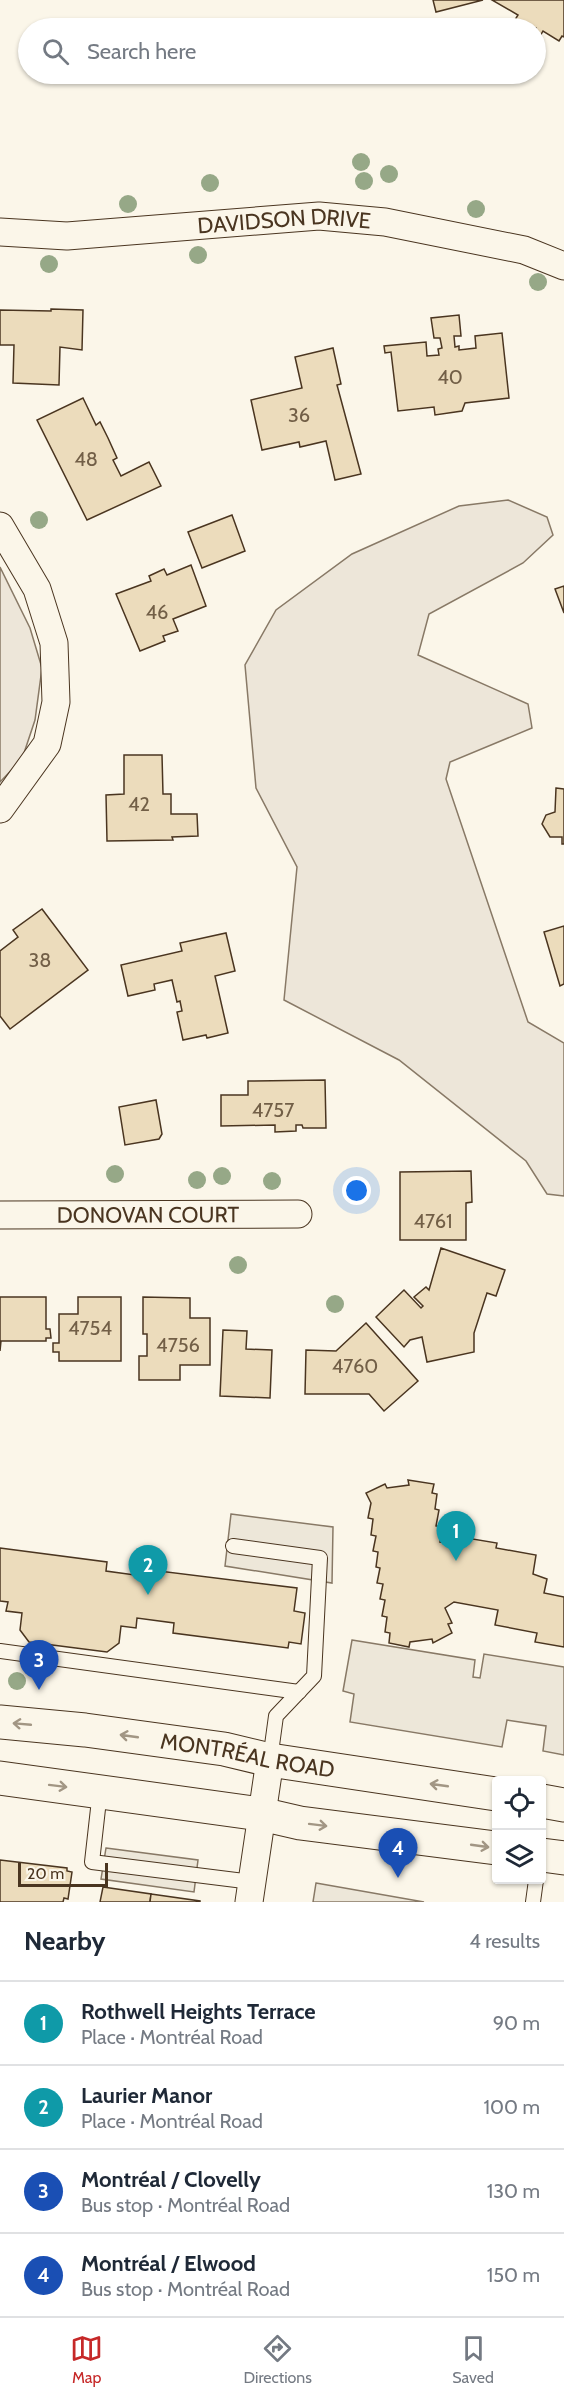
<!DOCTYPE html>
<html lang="en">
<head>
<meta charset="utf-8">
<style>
  body { margin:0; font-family:Cabin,sans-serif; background:#f6f6f7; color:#1f2937 }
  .controls { position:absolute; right:18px; bottom:18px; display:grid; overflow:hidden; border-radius:6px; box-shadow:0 2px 4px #0004 }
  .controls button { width:54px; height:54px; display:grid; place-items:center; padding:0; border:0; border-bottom:2px solid #e0e1e3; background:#fff; color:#1f2937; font:30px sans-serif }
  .scale { position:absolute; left:18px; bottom:15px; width:90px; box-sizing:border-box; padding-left:6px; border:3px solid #4a3520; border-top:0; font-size:16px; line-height:21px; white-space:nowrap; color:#4a3520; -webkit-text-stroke:4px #fbf6e9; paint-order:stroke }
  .you { position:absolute; left:357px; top:1191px; width:21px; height:21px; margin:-15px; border:4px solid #fff; border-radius:50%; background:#1a73e8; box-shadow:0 0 0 9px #1a73e833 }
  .badge { display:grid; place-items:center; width:39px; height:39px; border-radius:50%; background:#c62828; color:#fff; font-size:20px; font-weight:700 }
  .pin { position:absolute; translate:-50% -50px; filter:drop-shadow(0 2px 3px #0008) }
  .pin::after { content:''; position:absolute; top:32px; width:21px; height:18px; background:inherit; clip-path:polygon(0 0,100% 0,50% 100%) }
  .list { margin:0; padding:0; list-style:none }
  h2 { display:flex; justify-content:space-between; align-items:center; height:78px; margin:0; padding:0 24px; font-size:26px }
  h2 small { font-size:20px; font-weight:400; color:#747a83 }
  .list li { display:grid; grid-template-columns:39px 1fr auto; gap:18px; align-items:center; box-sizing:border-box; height:84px; padding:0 24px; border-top:2px solid #e0e1e3 }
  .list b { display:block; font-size:22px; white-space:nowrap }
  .list p { margin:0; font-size:20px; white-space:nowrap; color:#747a83 }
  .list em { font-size:20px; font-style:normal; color:#747a83 }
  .icon { flex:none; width:33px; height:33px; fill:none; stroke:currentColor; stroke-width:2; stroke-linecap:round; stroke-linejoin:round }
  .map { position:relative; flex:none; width:564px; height:1902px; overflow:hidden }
  .search { position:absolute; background:#fff; box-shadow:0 2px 4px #0004; left:18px; right:18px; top:18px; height:66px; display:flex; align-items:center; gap:15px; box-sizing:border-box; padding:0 21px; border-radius:33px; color:#747a83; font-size:22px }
  .sheet { height:414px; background:#fff }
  nav { display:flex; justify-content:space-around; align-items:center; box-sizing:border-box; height:84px; border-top:2px solid #e0e1e3; background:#fff; font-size:16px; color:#747a83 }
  nav a { display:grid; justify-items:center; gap:3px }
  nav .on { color:#c62828 }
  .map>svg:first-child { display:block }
  .green { fill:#ede6d9; stroke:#887966; stroke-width:1.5 }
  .parking { fill:#ede7d9; stroke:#887966; stroke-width:1.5 }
  .building { fill:#ecdcbc; stroke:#4a3520; stroke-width:1.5 }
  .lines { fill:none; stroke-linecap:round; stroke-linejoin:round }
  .lane-casing { stroke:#4a3520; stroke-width:16 }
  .street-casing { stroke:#4a3520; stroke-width:29 }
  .primary-casing { stroke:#4a3520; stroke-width:35 }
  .lane { stroke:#fbf6e9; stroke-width:14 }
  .street { stroke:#fbf6e9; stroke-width:27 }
  .primary { stroke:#fbf6e9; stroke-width:33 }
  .tree { fill:#96a887 }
  .oneway { stroke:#a29684 }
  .labels { text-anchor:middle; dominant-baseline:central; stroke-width:4.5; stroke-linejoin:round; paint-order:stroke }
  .number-label { font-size:20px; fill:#725f47 }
  .street-label { font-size:22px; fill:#4a3520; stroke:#fbf6e9 }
</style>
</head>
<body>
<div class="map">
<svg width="564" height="1902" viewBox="0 0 564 1902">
  <rect width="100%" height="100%" fill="#fbf6e9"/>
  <!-- green -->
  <g class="green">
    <polygon points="508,500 547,517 553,535 523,563 429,614 418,655 528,704 532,728 450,762 446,779 528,1022 564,1043 564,1196 547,1194 526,1161 399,1060 284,1000 297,867 256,788 245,665 276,610 352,554 459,506"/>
    <polygon points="0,567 30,628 42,668 35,720 22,759 0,782"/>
  </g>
  <!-- parking -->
  <g class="parking">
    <polygon points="231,1514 333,1527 332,1583 225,1566"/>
    <polygon points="352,1640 475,1660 473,1677 480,1678 484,1654 564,1667 564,1755 543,1751 546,1726 507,1720 502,1747 350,1722 354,1694 343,1691"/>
    <polygon points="106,1848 198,1860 194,1892 101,1879"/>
    <polygon points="316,1883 424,1902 313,1902"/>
  </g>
  <!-- building -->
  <g class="building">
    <polygon points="433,0 483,0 436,12"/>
    <polygon points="492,0 564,0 564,37 562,36 559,41 543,31 539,38 536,36 536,28 523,28 513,23 518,15"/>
    <polygon points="51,309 83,310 82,350 60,347 59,385 13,383 14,345 0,345 0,310 51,311"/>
    <polygon points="459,315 461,336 454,336 455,347 459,346 459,350 476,348 475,336 502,333 509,398 465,403 462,411 435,415 434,407 398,411 391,352 385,353 384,346 426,342 427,356 439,355 438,349 442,348 440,338 434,338 431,318"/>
    <polygon points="333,348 341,384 337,385 361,474 335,480 326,441 300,447 299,442 262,450 251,400 302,388 295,357"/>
    <polygon points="83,398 96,425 100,422 108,438 117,458 113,460 121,476 149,462 161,486 87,520 37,420"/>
    <polygon points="232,515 245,551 202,568 188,532"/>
    <polygon points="191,565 206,606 173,619 178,631 163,636 165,641 140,651 116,594 151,581 149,576 164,569 167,575"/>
    <polygon points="564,586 564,613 555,589"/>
    <polygon points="124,755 162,755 163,794 171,794 171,814 197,814 198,836 172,837 173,840 107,841 106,795 124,794"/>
    <polygon points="556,788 564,789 564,844 562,844 562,837 550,837 542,824 546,815 555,812"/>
    <polygon points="42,909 88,970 10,1029 0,1016 0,951 18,937 13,930"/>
    <polygon points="564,926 564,984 560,986 544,932"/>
    <polygon points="226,933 235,971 215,976 228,1033 207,1038 206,1035 183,1040 177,1012 182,1011 180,1001 177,1002 172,980 154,984 155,990 128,996 121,965 182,951 180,943"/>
    <polygon points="325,1080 326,1128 303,1128 302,1125 296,1125 296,1131 275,1132 275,1125 221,1126 221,1095 248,1095 248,1081"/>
    <polygon points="156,1100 162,1134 159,1139 125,1145 119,1107"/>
    <polygon points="471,1171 472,1202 466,1203 466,1240 400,1240 400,1172"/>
    <polygon points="441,1248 505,1270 496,1296 487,1293 474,1333 474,1352 427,1362 422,1337 410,1340 404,1347 376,1317 404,1290 421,1308 423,1306 414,1297 426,1287 429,1290"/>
    <polygon points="0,1297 46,1297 46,1329 50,1329 51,1338 46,1338 46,1341 1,1341 0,1351"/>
    <polygon points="78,1297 121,1297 121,1361 59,1361 59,1352 53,1352 53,1343 59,1343 59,1314 78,1314"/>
    <polygon points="143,1297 190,1298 190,1318 210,1318 210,1365 180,1365 180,1380 139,1380 139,1356 147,1356 147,1334 143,1334"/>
    <polygon points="366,1323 418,1381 384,1411 369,1394 305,1394 306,1350 336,1351"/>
    <polygon points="223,1330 247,1331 246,1349 272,1350 270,1398 220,1396"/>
    <polygon points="408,1480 434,1484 432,1493 437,1494 435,1509 439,1510 436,1526 442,1527 440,1542 447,1543 449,1535 497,1543 496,1548 536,1555 533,1574 547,1579 544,1593 564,1597 564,1647 535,1642 537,1633 495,1625 498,1610 454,1602 445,1608 452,1623 448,1624 452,1633 433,1643 432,1639 410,1642 409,1647 389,1643 390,1633 385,1632 387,1617 382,1616 385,1600 380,1599 383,1584 377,1583 380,1568 376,1567 378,1552 373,1551 376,1536 371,1535 373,1519 368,1518 371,1503 366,1493 385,1484 387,1488 409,1485"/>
    <polygon points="0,1548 107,1562 106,1571 142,1576 143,1569 297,1588 294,1611 305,1613 301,1644 289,1642 288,1648 173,1633 174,1623 137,1618 136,1628 121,1626 119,1643 107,1652 29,1642 20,1630 22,1613 6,1611 8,1602 0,1601"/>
    <polygon points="0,1860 67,1868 67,1871 72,1872 68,1899 64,1898 63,1902 0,1902"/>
    <polygon points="103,1887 151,1894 150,1902 100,1902"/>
    <polygon points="151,1894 200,1901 200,1902 150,1902"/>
  </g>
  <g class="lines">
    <defs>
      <g id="lane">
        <polyline points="233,1546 320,1558 314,1676 276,1716 270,1760"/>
        <polyline points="0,1651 299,1692"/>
        <polyline points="100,1791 92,1862 252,1882"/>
        <polyline points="533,1902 536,1880"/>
      </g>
      <g id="street">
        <path id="s1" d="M 0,232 L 67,236 L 319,216 L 385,222 L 524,250 L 564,266"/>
        <polyline points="0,526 37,589 54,643 56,702 47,744 0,809"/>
        <path id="s2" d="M 0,1215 L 298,1214"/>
        <polyline points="249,1902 270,1760"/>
      </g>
      <g id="primary">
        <path id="s3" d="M 0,1722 L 85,1730 L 224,1749 L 270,1760 L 496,1794"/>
        <polyline points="0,1778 261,1814 300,1823 496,1848"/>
        <polyline points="542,1801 564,1805"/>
        <polyline points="542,1855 564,1858"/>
      </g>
    </defs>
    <!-- lane casing -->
    <use href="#lane" class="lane-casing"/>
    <!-- street casing -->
    <use href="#street" class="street-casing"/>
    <!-- primary casing -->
    <use href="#primary" class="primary-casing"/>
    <!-- lane -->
    <use href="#lane" class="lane"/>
    <!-- street -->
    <use href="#street" class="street"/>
    <!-- primary -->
    <use href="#primary" class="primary"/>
  </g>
  <!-- trees -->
  <g class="tree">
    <circle cx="361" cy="162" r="9"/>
    <circle cx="389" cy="174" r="9"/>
    <circle cx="364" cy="181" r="9"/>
    <circle cx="210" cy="183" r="9"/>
    <circle cx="128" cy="204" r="9"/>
    <circle cx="476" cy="209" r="9"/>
    <circle cx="198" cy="255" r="9"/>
    <circle cx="49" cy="264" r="9"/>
    <circle cx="538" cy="282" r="9"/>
    <circle cx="39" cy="520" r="9"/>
    <circle cx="115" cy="1174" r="9"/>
    <circle cx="222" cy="1176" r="9"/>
    <circle cx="197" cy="1180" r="9"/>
    <circle cx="272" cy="1181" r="9"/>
    <circle cx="238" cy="1265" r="9"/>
    <circle cx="335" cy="1304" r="9"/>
    <circle cx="17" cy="1681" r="9"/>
  </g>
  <!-- one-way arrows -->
  <defs><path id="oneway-shaft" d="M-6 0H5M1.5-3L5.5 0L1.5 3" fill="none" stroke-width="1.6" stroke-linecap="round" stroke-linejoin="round" transform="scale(1.5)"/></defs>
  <g class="oneway">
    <use href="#oneway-shaft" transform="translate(22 1724) rotate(-175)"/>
    <use href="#oneway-shaft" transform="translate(129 1736) rotate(-172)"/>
    <use href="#oneway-shaft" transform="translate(439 1785) rotate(-172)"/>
    <use href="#oneway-shaft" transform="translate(58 1786) rotate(7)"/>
    <use href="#oneway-shaft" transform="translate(318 1825) rotate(7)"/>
    <use href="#oneway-shaft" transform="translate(480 1846) rotate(8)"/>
  </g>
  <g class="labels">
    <!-- number labels -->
    <g class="number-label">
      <text x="450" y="377">40</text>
      <text x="299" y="415">36</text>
      <text x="86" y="459">48</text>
      <text x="157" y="612">46</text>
      <text x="139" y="804">42</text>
      <text x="40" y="960">38</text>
      <text x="273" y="1110">4757</text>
      <text x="433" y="1221">4761</text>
      <text x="90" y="1328">4754</text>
      <text x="178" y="1345">4756</text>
      <text x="355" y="1366">4760</text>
    </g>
    <!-- street labels -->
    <g class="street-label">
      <text stroke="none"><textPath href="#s1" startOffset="285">DAVIDSON DRIVE</textPath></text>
      <text stroke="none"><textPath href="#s2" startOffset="148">DONOVAN COURT</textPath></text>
      <text stroke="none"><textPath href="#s3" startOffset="250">MONTRÉAL ROAD</textPath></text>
    </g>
  </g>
</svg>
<div class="controls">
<button><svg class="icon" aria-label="locate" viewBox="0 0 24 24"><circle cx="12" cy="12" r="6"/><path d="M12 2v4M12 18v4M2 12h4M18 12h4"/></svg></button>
<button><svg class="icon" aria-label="layers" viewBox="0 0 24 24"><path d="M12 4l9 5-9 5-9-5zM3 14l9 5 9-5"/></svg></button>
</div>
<div class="scale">20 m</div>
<div class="you"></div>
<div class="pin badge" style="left:456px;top:1561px;background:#0f9aa8">1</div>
<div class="pin badge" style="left:148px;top:1595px;background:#0f9aa8">2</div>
<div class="pin badge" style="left:39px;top:1690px;background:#1a4fb4">3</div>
<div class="pin badge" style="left:398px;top:1878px;background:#1a4fb4">4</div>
<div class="search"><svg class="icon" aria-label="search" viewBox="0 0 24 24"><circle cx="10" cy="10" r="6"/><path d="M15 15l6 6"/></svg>Search here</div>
</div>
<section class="sheet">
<h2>Nearby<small>4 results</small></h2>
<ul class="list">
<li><span class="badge" style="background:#0f9aa8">1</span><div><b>Rothwell Heights Terrace</b><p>Place · Montréal Road</p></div><em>90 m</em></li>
<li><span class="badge" style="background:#0f9aa8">2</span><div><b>Laurier Manor</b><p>Place · Montréal Road</p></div><em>100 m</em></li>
<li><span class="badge" style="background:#1a4fb4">3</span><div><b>Montréal / Clovelly</b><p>Bus stop · Montréal Road</p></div><em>130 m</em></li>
<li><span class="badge" style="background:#1a4fb4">4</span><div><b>Montréal / Elwood</b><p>Bus stop · Montréal Road</p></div><em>150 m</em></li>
</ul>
</section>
<nav>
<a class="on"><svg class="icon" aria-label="map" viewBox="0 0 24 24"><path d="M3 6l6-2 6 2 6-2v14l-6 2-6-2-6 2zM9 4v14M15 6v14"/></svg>Map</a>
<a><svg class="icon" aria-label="directions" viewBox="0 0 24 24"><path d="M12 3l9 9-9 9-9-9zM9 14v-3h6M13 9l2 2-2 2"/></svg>Directions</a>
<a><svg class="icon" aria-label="saved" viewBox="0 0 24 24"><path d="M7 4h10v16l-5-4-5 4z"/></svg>Saved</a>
</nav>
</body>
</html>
